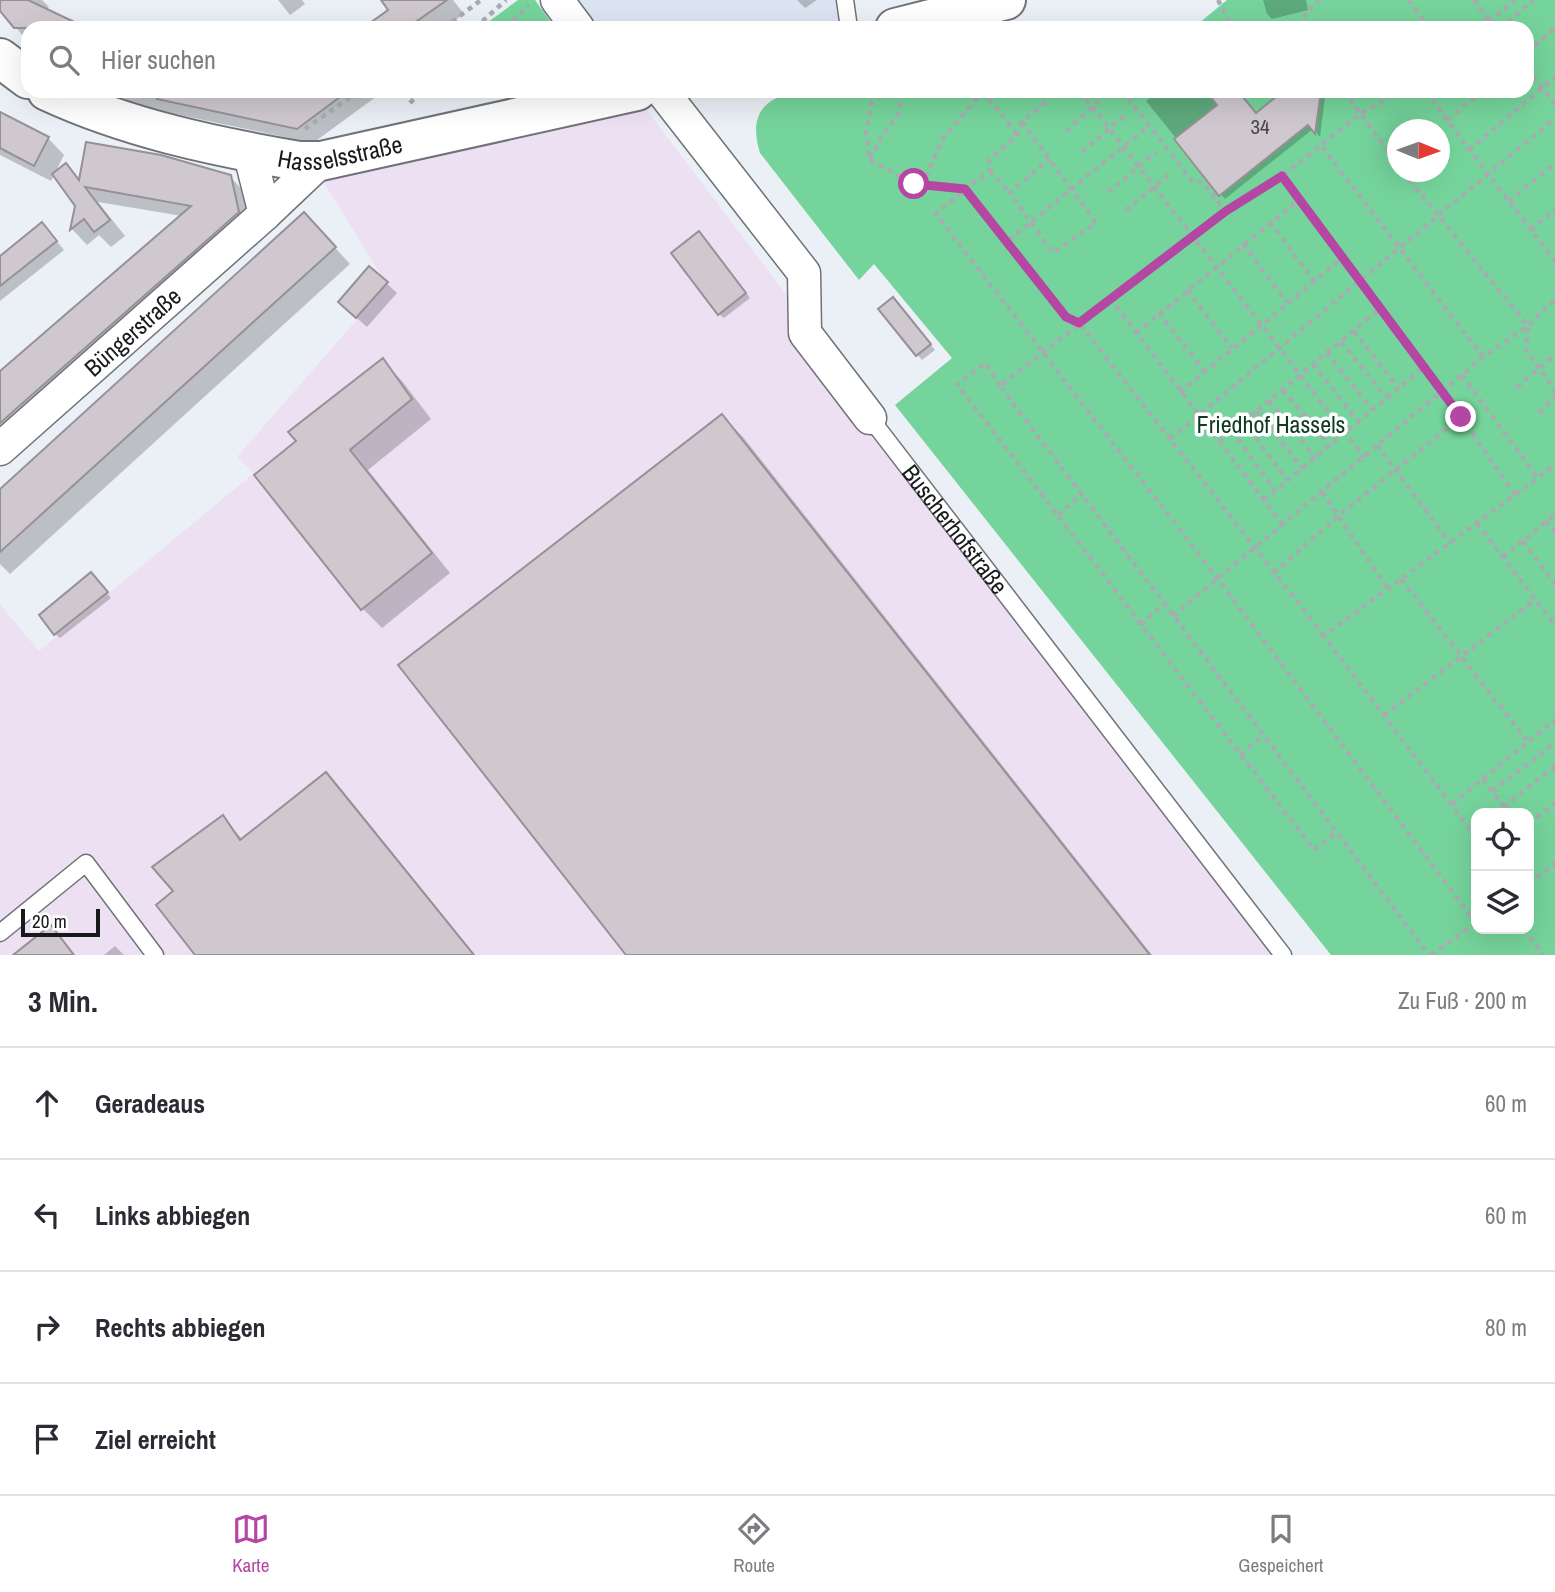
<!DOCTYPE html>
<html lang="de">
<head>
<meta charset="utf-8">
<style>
  body { margin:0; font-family:"Archivo Narrow",sans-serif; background:#f2f2f3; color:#2b2b33 }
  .controls { position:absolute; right:21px; bottom:21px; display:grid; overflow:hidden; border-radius:14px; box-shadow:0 7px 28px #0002 }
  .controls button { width:63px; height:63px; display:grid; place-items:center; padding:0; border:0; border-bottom:2px solid #e1e1e2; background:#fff; color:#2b2b33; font:35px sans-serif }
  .compass { position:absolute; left:1387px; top:119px; width:63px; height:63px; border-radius:50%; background:#fff; box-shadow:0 7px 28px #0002; rotate:91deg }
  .scale { position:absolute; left:21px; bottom:18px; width:79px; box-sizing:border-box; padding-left:7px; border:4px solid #17191b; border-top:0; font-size:19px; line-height:24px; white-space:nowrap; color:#17191b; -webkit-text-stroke:5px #fff; paint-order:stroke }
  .stop { position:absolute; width:21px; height:21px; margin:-16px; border:5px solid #b546a4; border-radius:50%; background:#fff }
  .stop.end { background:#b546a4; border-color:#fff; box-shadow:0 2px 7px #0008 }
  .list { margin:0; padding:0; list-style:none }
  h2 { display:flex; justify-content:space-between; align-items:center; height:91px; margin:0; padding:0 28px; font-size:30px }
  h2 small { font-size:23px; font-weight:400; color:#7c7c81 }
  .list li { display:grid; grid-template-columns:46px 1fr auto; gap:21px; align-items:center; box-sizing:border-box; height:112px; padding:0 28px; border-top:2px solid #e1e1e2 }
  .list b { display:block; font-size:26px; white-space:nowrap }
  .list em { font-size:23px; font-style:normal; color:#7c7c81 }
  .icon { flex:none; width:38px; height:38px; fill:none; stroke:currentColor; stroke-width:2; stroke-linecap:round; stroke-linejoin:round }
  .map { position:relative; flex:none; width:1555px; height:955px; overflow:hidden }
  .search { position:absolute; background:#fff; box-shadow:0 7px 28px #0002; left:21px; right:21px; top:21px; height:77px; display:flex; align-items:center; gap:18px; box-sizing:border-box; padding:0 24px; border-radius:21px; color:#7c7c81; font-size:26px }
  .sheet { height:539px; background:#fff }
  nav { display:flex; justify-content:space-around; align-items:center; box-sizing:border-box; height:98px; border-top:2px solid #e1e1e2; background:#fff; font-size:19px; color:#7c7c81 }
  nav a { display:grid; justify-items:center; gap:4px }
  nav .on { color:#b546a4 }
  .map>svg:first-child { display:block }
  .built { fill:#dbe5f1 }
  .industrial { fill:#eee0f3 }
  .green { fill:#75d49b; fill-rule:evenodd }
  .shadow { fill:#0003 }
  .building { fill:#cfc9cf; stroke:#969196; stroke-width:2 }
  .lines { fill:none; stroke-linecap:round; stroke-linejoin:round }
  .service-casing { stroke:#6f7379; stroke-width:19 }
  .minor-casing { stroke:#6f7379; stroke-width:35 }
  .tertiary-casing { stroke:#6f7379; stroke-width:42 }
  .path { stroke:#a8acb0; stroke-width:4.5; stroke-dasharray:5 5; stroke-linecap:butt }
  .service { stroke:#fff; stroke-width:16 }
  .minor { stroke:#fff; stroke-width:32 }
  .tertiary { stroke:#fff; stroke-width:38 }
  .route { stroke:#b546a4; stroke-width:9 }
  .labels { text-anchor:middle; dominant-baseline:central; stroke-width:7; stroke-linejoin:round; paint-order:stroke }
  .number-label { font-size:21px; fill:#454548 }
  .street-label { font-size:24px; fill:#17191b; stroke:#fff }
  .park-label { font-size:24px; fill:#103a23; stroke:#fff }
</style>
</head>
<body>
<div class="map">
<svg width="1555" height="955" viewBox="0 0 1555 955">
  <rect width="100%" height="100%" fill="#ebf0f6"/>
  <!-- built -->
  <polygon class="built" points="567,0 850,0 854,28 587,28"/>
  <!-- industrial -->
  <polygon class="industrial" points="642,104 1287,955 0,955 0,604 39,651 254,473 237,457 387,285 318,173"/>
  <!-- green -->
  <g class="green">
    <polygon points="518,0 535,0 555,28 480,28"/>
    <path d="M 1227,0 L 1555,0 L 1555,955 L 1331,955 L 895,405 L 952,358 L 874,264 L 859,280 L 760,153 C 749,117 761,99 797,91 L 1527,91 L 1527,28 L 1193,28 ZM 1398,130 L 1440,130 L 1440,172 L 1398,172 ZM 1476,813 L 1529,813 L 1529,929 L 1476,929 Z"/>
  </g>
  <!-- shadow -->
  <g class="shadow">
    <polygon points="0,0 42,0 49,7 45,10 82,28 28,28 28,42 0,8"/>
    <polygon points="278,0 302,0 305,4 290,15"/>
    <polygon points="383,0 453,0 464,14 444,28 364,28 390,10"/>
    <polygon points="797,0 817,0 805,8"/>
    <polygon points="1263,0 1306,0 1308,10 1272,19 1267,14"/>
    <polygon points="111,91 384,91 313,143 137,106"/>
    <polygon points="1159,91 1237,91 1256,115 1286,91 1320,92 1325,97 1320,137 1313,129 1225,199 1146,101"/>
    <polygon points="0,114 48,138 64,155 51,181 0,155"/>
    <polygon points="66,165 81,180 230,177 246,193 254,228 0,452 0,374 182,216 98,202 125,236 111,247 99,235 87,245 72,229 76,205"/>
    <polygon points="320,231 350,264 10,574 0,564 0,491"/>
    <polygon points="50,233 64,250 0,301 0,258"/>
    <polygon points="704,238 750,298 724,318 719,314"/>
    <polygon points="370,268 397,293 367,327 350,312"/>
    <polygon points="898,304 935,350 922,360 880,310"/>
    <polygon points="382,361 402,381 431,419 368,470 450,573 382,628 362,608 298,442"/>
    <polygon points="722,416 743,437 1152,955 629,955"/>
    <polygon points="96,579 111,598 60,638 55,634"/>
    <polygon points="325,774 342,790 475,955 197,955 175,891 222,817 243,840"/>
    <polygon points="115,946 124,955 104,955"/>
  </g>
  <!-- building -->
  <g class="building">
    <polygon points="0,0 28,0 87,28 14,28 0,11"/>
    <polygon points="381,0 447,0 407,28 363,28 388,10"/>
    <polygon points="158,91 348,91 297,129 157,99"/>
    <polygon points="1206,91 1238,91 1256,113 1283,91 1321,91 1315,134 1308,125 1219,196 1174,139 1217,105"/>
    <polygon points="0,112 49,137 34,166 0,148"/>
    <polygon points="86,142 161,155 231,175 239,212 0,423 0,371 191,206 85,187 110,220 94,232 84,219 70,230 75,206 52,174 66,163 79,180"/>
    <polygon points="304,212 336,247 0,552 0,489"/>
    <polygon points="42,222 57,241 0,286 0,256"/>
    <polygon points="699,231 746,293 718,315 671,253"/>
    <polygon points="369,266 388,282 356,318 338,302"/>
    <polygon points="893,297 931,344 916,356 878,309"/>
    <polygon points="383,358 412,399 350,450 432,553 361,610 254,475 296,441 288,432"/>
    <polygon points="722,414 1150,955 626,955 398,665"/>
    <polygon points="91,572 108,592 54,635 39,615"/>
    <polygon points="326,772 474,955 195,955 156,905 173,891 152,867 223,815 240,840"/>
    <polygon points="51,925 74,955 13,955"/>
  </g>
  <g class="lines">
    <defs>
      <g id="service">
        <polyline points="845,0 849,28"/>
        <path id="s1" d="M 870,418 L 1283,955"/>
        <polyline points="0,933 86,863 155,955"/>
      </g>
      <g id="minor">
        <polyline points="557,0 578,28"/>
        <polyline points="662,91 804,273 805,333 870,418"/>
        <polyline points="249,151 265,214"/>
        <path id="s2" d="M 0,449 L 265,214 L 321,161"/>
      </g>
      <g id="tertiary">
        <polyline points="895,28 1006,0"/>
        <polyline points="0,58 28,79"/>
        <path id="s3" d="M 47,91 C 127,128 212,146 299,161 L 321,161 L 637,91"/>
      </g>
    </defs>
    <!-- service casing -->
    <use href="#service" class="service-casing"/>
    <!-- minor casing -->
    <use href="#minor" class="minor-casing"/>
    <!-- tertiary casing -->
    <use href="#tertiary" class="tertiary-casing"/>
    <!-- path -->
    <g class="path">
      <polyline points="1218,0 1233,28"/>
      <polyline points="1408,0 1430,28"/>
      <polyline points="1474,0 1494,28"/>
      <polyline points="444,28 481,0"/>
      <polyline points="475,28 506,0"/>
      <polyline points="506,28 529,5"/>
      <polyline points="1306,28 1305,14 1319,0"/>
      <polyline points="1481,28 1515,0"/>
      <polyline points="1500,28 1534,0"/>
      <polyline points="1527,52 1555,28"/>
      <polyline points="1527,69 1555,104"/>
      <polyline points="890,91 872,102 866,132 870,160 914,184 965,189 990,171 989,160 1017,135 1022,122 1058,91"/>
      <polyline points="983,91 1017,135"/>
      <polyline points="1080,91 1364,457"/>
      <polyline points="1122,91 1193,182 1203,182 1225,211"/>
      <polyline points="1344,91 1398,165"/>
      <polyline points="1401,91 1360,114 1282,176 1225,211 1000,386 1429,955"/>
      <polyline points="1427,91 1447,120"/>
      <polyline points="1482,91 1447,120 1488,174 1555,118"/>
      <polyline points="410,103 422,91"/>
      <polyline points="1022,122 1096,223 1053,253 1010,193 1049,159"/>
      <polyline points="305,129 359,91"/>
      <polyline points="1066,131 1108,93"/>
      <polyline points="1322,147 1483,357"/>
      <polyline points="1469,150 1555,77"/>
      <polyline points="1082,152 1126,114"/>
      <polyline points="870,159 880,139 898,115 903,91"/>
      <polyline points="990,171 1010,193"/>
      <polyline points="1403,172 1528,326 1526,350 1555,391"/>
      <polyline points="1282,176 1443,391 1515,495"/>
      <polyline points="922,186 942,140 983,91"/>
      <polyline points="1108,192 1156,152"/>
      <polyline points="1509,201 1555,163"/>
      <polyline points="1126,210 1170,174"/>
      <polyline points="1270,222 1314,281"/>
      <polyline points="1531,230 1555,209"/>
      <polyline points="1009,240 1149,126"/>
      <polyline points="1243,244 1287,302"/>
      <polyline points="1187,290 1232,348"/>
      <polyline points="1110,298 1283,525"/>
      <polyline points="1159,313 1204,371"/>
      <polyline points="1354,331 1398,388"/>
      <polyline points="1136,333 1299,200"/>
      <polyline points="1341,342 1387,398"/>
      <polyline points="1327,353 1372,410"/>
      <polyline points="1313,364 1359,422"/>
      <polyline points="1462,375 1538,478"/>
      <polyline points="1000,386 985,363 957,384 1314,850 1336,832"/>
      <polyline points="1517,387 1555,355"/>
      <polyline points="1283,390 1330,446"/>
      <polyline points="1180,392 1343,258"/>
      <polyline points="1269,401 1315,457"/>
      <polyline points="1257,411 1302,468"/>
      <polyline points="1539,413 1555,396"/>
      <polyline points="1244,422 1287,480"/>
      <polyline points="1232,431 1275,490"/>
      <polyline points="1170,439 1079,323 1066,317 965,189 936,214 1217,578 1476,923"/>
      <polyline points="1219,442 1381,308"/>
      <polyline points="1377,445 1450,543"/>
      <polyline points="1322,492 1388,589"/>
      <polyline points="1264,500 1424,367"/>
      <polyline points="1058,515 1082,494"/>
      <polyline points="1546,521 1555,533"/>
      <polyline points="1477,523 1555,626"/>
      <polyline points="1523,541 1555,584"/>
      <polyline points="1503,557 1555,514"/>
      <polyline points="1274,573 1338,516 1461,417"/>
      <polyline points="1401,579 1528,742"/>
      <polyline points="1173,616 1483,357 1528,326 1555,299"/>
      <polyline points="1141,625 1164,603"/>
      <polyline points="1324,636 1170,439 1488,174 1555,261"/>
      <polyline points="1384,715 1535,600"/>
      <polyline points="1241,755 1263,735"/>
      <polyline points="1483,779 1509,813"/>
      <polyline points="1492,791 1555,743"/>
      <polyline points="1452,804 1555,720"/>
      <polyline points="1504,807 1555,766"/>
      <polyline points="1529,824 1555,803"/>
      <polyline points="1476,837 1324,636 1555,465"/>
      <polyline points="1529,884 1555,863"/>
      <polyline points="1524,929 1543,955"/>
      <polyline points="1431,955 1476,923"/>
    </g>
    <!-- service -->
    <use href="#service" class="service"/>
    <!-- minor -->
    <use href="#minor" class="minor"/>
    <!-- tertiary -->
    <use href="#tertiary" class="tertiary"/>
  </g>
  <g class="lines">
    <!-- route -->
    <polyline class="route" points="914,184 965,189 1066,317 1079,323 1226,211 1282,176 1461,417"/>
  </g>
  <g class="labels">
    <!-- number labels -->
    <g class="number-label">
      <text x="1260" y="126">34</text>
    </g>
    <!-- street labels -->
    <g class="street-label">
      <text stroke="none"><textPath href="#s3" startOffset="304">Hasselsstraße</textPath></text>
      <text stroke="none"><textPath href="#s2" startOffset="177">Büngerstraße</textPath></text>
      <text stroke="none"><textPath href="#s1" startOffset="140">Buscherhofstraße</textPath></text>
    </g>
    <!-- park labels -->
    <g class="park-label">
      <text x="1271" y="424">Friedhof Hassels</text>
    </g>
  </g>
</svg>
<div class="controls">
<button><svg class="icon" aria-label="locate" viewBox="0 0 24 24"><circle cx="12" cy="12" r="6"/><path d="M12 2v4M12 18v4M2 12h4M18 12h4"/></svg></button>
<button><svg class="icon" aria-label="layers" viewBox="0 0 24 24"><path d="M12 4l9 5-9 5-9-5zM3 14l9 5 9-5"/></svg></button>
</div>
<svg class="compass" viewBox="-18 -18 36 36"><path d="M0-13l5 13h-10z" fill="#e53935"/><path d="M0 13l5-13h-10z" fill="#7c7c81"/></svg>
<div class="scale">20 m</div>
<div class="stop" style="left:914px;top:184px"></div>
<div class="stop end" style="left:1461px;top:417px"></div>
<div class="search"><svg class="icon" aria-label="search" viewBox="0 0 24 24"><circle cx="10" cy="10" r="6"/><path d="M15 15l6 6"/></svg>Hier suchen</div>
</div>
<section class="sheet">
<h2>3 Min.<small>Zu Fuß · 200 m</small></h2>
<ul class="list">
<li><svg class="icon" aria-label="ahead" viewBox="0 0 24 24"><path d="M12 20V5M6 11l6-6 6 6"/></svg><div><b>Geradeaus</b></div><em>60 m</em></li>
<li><svg class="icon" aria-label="left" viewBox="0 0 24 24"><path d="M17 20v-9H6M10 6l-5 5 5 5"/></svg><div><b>Links abbiegen</b></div><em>60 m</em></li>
<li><svg class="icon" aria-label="right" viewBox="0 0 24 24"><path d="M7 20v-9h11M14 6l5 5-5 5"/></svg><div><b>Rechts abbiegen</b></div><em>80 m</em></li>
<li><svg class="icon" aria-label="arrive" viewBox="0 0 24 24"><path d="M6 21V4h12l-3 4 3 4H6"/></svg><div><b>Ziel erreicht</b></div></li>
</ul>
</section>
<nav>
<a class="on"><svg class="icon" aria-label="map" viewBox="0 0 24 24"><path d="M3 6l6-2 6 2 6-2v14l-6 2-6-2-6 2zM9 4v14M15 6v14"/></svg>Karte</a>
<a><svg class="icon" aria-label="directions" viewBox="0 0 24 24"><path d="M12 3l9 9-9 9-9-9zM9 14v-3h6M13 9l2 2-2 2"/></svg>Route</a>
<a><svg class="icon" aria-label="saved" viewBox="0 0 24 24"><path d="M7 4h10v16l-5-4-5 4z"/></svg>Gespeichert</a>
</nav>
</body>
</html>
